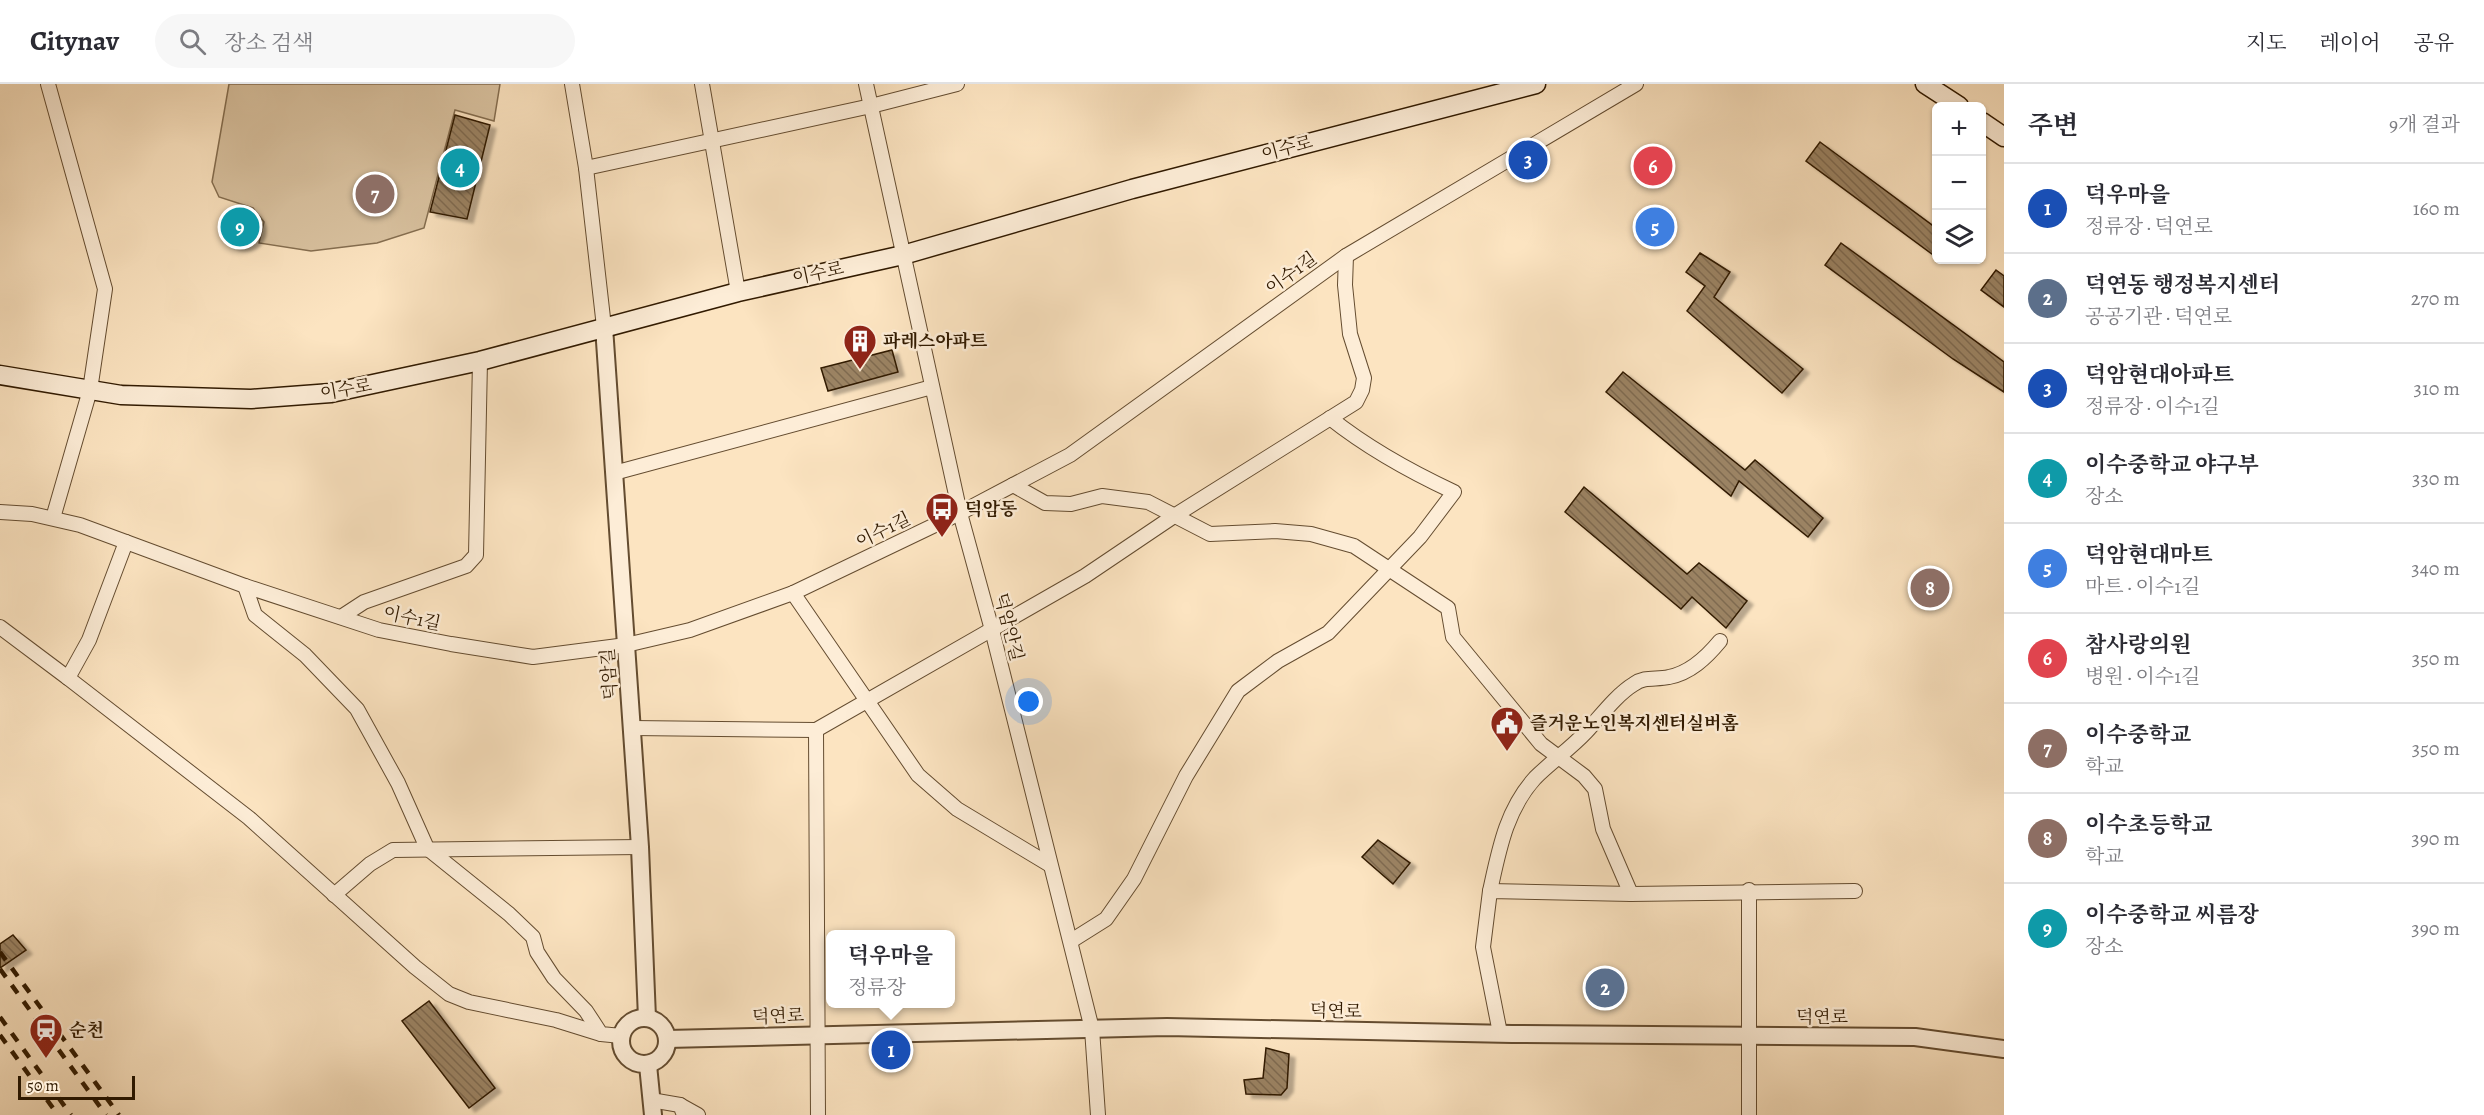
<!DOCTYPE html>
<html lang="ko">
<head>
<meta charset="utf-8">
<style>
  body { margin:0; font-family:Alegreya,"Noto Serif KR",serif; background:#f7f7f7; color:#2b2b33 }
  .controls { position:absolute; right:18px; top:18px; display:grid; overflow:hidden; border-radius:9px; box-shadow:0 2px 4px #0004 }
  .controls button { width:54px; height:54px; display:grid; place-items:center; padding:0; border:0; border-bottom:2px solid #e1e1e2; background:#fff; color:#2b2b33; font:30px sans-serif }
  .scale { position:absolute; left:18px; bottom:15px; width:117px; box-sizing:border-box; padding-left:6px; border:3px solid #311a00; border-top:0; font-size:16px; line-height:21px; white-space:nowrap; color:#311a00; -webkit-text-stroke:4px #fdedd7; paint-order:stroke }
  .you { position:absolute; left:1029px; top:618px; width:21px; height:21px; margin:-15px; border:4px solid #fff; border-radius:50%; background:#1a73e8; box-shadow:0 0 0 9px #1a73e833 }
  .badge { display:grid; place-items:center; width:39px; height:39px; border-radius:50%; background:#8f2418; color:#fff; font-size:20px; font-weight:700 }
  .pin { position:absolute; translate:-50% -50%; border:3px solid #fff; box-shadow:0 2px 6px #0006 }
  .popup { position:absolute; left:826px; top:846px; width:129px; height:78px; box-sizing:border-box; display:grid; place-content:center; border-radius:9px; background:#fff; filter:drop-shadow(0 2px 4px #0005); font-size:20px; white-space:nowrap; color:#7c7c81 }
  .popup b { font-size:22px; color:#2b2b33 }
  .popup::after { content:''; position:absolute; left:50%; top:100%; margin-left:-12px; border:12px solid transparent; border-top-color:#fff }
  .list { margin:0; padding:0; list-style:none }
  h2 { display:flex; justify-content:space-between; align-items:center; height:78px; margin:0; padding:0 24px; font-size:26px }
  h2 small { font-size:20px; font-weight:400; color:#7c7c81 }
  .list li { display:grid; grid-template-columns:39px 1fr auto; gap:18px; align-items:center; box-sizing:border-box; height:90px; padding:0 24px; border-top:2px solid #e1e1e2 }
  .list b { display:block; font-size:22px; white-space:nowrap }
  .list p { margin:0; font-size:20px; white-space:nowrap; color:#7c7c81 }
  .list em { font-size:20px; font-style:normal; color:#7c7c81 }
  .icon { flex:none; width:33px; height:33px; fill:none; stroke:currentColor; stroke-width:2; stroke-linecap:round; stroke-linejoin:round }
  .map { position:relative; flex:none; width:2004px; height:1031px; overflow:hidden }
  header { display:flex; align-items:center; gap:36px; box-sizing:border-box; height:84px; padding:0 30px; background:#fff; border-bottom:2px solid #e1e1e2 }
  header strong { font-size:28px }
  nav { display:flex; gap:33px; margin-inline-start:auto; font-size:21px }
  .search { width:420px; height:54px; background:#f7f7f7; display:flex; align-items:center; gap:15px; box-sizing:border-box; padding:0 21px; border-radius:33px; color:#7c7c81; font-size:22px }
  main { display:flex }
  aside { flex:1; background:#fff }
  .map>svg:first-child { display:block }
  .grass { fill:#d9c2a0; stroke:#856e50; stroke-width:1.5 }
  .building { fill:url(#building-back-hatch); stroke:#311a00; stroke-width:1.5; filter:url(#shadow) }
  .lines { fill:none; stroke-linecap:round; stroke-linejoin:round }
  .minor-casing { stroke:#644c30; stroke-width:16 }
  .tertiary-casing { stroke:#644c30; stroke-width:20 }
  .secondary-casing { stroke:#311a00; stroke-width:21 }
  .minor { stroke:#fdedd7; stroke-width:14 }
  .tertiary { stroke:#fdedd7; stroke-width:16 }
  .secondary { stroke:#fdedd7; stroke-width:18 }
  .rail { stroke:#311a00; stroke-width:4.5; stroke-dasharray:10 10; stroke-linecap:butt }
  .labels { text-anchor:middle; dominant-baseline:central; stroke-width:5; stroke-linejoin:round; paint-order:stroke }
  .street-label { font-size:18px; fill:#311a00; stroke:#fdedd7 }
  .poi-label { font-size:18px; font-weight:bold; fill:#311a00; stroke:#fdedd7; text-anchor:start }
</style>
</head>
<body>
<header>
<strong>Citynav</strong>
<div class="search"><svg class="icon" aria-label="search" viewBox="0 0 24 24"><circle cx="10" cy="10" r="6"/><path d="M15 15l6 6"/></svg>장소 검색</div>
<nav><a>지도</a><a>레이어</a><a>공유</a></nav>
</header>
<main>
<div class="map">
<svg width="2004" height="1031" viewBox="0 0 2004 1031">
  <defs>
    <pattern id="building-back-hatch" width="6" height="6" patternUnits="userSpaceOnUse" patternTransform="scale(1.5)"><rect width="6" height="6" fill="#9b8364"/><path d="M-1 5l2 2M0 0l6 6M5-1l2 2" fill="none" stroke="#7f6a50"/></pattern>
    <filter id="shadow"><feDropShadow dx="6" dy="4" stdDeviation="1.5" flood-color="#0004"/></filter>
  </defs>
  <rect width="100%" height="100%" fill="#fce4c1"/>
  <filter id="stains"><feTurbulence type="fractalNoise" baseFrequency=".00333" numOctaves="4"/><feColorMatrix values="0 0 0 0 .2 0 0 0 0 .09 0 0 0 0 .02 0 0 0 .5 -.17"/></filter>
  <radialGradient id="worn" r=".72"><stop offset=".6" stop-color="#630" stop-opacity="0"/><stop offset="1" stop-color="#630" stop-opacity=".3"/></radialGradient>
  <!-- grass -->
  <polygon class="grass" points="229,0 500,0 494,37 455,26 424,144 377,159 311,167 259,159 264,138 253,124 219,113 212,98"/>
  <!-- building -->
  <g class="building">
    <polygon points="455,31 490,41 467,135 430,128"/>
    <polygon points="1820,58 1936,144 1936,173 1806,77"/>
    <circle cx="240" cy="143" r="20"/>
    <polygon points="1841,159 2004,278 2004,308 1953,275 1825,181"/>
    <polygon points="1700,169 1730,188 1714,213 1803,285 1782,309 1687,227 1705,202 1686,188"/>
    <polygon points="1996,186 2004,192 2004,223 1981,206"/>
    <polygon points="892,266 898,288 828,307 821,284"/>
    <polygon points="1623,288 1745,386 1755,376 1823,434 1808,453 1739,397 1731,412 1606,308"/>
    <polygon points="1584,403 1687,490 1699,479 1747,517 1726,544 1692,513 1681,525 1565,428"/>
    <polygon points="1378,756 1410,779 1393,800 1362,773"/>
    <polygon points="13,851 26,866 0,884 0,860"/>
    <polygon points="429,917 495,1004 469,1024 402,937"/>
    <polygon points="1266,964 1289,970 1287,1004 1281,1011 1246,1010 1244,996 1263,994"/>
  </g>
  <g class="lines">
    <defs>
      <g id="minor">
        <polyline points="48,0 105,205 90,306 53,434"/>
        <polyline points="572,0 586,84 604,243"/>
        <polyline points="702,0 738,208"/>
        <polyline points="866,0 960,429 992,546 1092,945 1098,1031"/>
        <polyline points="586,84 871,22 957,0"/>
        <polyline points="614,389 932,303"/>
        <polyline points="1013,401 1045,419 1071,420 1102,412 1148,418 1210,450 1275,447 1311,450 1354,462 1448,524 1453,553 1541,660 1584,692 1595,705 1603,745 1631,810"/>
        <polyline points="0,428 32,430 80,441 245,502 379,546 451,560 533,573 626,561 690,546 793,509 960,429 1070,371 1346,172 1636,0"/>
        <polyline points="245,502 255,531 305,571 357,625 398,699 427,764 509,830 533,853 537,868 554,894 586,927 601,950 621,952"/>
        <polyline points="793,509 918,691 957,725 1050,781"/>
        <polyline points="341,533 364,518 466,482 476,471 480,277"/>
        <polyline points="0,543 68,594 89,556 126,458"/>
        <polyline points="68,594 249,734 415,883 449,910 469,918 556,936 601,950"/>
        <polyline points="632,644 816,646 1085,492 1174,432 1356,318 1362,306 1364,294 1350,250 1345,201 1346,172"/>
        <polyline points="816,646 818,1031"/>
        <polyline points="1749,806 1749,1031"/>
        <path d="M 1490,807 C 1499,766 1506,726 1535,694 C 1551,678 1570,665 1586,648 C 1600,633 1616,611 1634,600 C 1645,592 1656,596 1669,593 C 1690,589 1706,574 1720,557"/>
        <polyline points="334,811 370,780 393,766 640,763"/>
        <path d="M 1071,857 L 1106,835 L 1134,795 L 1186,692 L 1238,607 L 1278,577 L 1328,549 L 1420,453 L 1454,408 C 1409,387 1369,365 1330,334"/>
        <polyline points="1500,949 1483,863 1490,807 1631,810 1855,807"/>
        <polyline points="651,1016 680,1021 684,1031"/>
        <polyline points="680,1021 698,1031"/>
      </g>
      <g id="tertiary">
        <polyline points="604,243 640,763 647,934"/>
        <circle cx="644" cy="957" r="23"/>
        <polyline points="667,955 1167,943 1512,950 1915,953 2004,965"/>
        <polyline points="648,981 653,1031"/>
      </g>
      <g id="secondary">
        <polyline points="1925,0 1959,22"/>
        <polyline points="1982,38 2004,53"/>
        <polyline points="0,291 121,311 251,315 331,309 480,277 738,208 903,171 1132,105 1536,0"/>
      </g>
    </defs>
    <!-- minor casing -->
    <use href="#minor" class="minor-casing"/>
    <!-- tertiary casing -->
    <use href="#tertiary" class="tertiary-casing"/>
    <!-- secondary casing -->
    <use href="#secondary" class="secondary-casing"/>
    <!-- minor -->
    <use href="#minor" class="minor"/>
    <!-- tertiary -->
    <use href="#tertiary" class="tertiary"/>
    <!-- secondary -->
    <use href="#secondary" class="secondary"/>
    <!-- rail -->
    <g class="rail">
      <polyline points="0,868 119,1031"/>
      <polyline points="0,885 106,1031"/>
      <polyline points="0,933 71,1031"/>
      <polyline points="0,951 58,1031"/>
    </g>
  </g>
  <!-- icons -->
  <defs>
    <symbol id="building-pin" viewBox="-11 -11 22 30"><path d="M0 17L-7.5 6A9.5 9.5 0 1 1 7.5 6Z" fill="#8f2418" stroke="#fdedd7"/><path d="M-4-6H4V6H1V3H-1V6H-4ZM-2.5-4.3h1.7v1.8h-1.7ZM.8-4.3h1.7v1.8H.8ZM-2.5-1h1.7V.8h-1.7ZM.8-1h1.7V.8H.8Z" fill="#fff"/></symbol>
    <symbol id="bus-pin" viewBox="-11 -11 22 30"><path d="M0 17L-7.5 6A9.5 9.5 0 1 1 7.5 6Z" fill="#8f2418" stroke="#fdedd7"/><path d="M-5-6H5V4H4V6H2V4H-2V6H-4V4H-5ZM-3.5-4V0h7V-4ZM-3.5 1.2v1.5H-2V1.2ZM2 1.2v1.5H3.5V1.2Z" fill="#fff"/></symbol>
    <symbol id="civic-pin" viewBox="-11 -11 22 30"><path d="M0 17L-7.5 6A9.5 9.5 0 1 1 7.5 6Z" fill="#8f2418" stroke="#fdedd7"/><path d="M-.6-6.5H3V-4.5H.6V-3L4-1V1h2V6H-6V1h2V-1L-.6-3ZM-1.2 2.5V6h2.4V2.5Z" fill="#fff"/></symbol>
    <symbol id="station-pin" viewBox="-11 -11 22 30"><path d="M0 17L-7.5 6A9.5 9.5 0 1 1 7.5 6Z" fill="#8f2418" stroke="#fdedd7"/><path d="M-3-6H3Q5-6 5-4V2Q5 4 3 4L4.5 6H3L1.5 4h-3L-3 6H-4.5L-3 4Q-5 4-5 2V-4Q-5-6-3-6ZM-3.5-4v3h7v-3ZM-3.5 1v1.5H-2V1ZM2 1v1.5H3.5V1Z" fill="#fff"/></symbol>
  </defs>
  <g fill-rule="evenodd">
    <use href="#building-pin" x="841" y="238" width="38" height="52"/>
    <use href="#bus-pin" x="923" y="406" width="38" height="52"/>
    <use href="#civic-pin" x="1488" y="620" width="38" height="52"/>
    <use href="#station-pin" x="27" y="927" width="38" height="52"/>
  </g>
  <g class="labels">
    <!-- street labels -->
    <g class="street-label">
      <text transform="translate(1287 64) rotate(-15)">이수로</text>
      <text transform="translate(818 189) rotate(-12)">이수로</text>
      <text transform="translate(1291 189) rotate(-36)">이수1길</text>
      <text transform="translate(346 305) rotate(-10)">이수로</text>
      <text transform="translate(883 446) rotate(-26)">이수1길</text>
      <text transform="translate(412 534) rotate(12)">이수1길</text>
      <text transform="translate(1009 543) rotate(76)">덕암안길</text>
      <text transform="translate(609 590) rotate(-94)">덕암길</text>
      <text transform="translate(1336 927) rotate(1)">덕연로</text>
      <text transform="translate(778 932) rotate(-2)">덕연로</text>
      <text x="1822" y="933">덕연로</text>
    </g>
    <!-- poi labels -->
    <g class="poi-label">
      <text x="883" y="257">파레스아파트</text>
      <text x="965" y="425">덕암동</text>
      <text x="1530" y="639">즐거운노인복지센터실버홈</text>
      <text x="69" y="946">순천</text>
    </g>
  </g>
  <rect width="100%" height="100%" filter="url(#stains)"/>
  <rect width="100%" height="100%" fill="url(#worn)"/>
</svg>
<div class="controls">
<button>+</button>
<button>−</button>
<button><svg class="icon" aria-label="layers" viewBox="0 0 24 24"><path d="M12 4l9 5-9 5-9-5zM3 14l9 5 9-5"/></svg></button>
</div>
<div class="scale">50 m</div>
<div class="you"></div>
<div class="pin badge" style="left:891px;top:966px;background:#1a4fb4">1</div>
<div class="popup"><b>덕우마을</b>정류장</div>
<div class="pin badge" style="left:1605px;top:904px;background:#5c6f8a">2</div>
<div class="pin badge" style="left:1528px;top:76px;background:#1a4fb4">3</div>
<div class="pin badge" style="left:460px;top:84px;background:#0f9aa8">4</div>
<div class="pin badge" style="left:1655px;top:143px;background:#3f7fe0">5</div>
<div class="pin badge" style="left:1653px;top:82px;background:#e0444e">6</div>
<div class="pin badge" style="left:375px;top:110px;background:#8d6e63">7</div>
<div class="pin badge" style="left:1930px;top:504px;background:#8d6e63">8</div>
<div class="pin badge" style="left:240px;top:143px;background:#0f9aa8">9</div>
</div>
<aside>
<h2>주변<small>9개 결과</small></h2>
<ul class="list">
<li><span class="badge" style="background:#1a4fb4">1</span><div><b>덕우마을</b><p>정류장 · 덕연로</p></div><em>160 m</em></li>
<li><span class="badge" style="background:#5c6f8a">2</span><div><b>덕연동 행정복지센터</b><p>공공기관 · 덕연로</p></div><em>270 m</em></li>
<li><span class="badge" style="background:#1a4fb4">3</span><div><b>덕암현대아파트</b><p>정류장 · 이수1길</p></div><em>310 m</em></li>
<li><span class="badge" style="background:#0f9aa8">4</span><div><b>이수중학교 야구부</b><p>장소</p></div><em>330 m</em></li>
<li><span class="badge" style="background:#3f7fe0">5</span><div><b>덕암현대마트</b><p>마트 · 이수1길</p></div><em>340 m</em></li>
<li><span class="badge" style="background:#e0444e">6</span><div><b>참사랑의원</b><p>병원 · 이수1길</p></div><em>350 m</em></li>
<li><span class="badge" style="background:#8d6e63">7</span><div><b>이수중학교</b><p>학교</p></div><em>350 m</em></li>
<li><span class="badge" style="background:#8d6e63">8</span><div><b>이수초등학교</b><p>학교</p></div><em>390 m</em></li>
<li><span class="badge" style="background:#0f9aa8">9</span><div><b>이수중학교 씨름장</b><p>장소</p></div><em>390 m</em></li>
</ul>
</aside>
</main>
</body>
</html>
